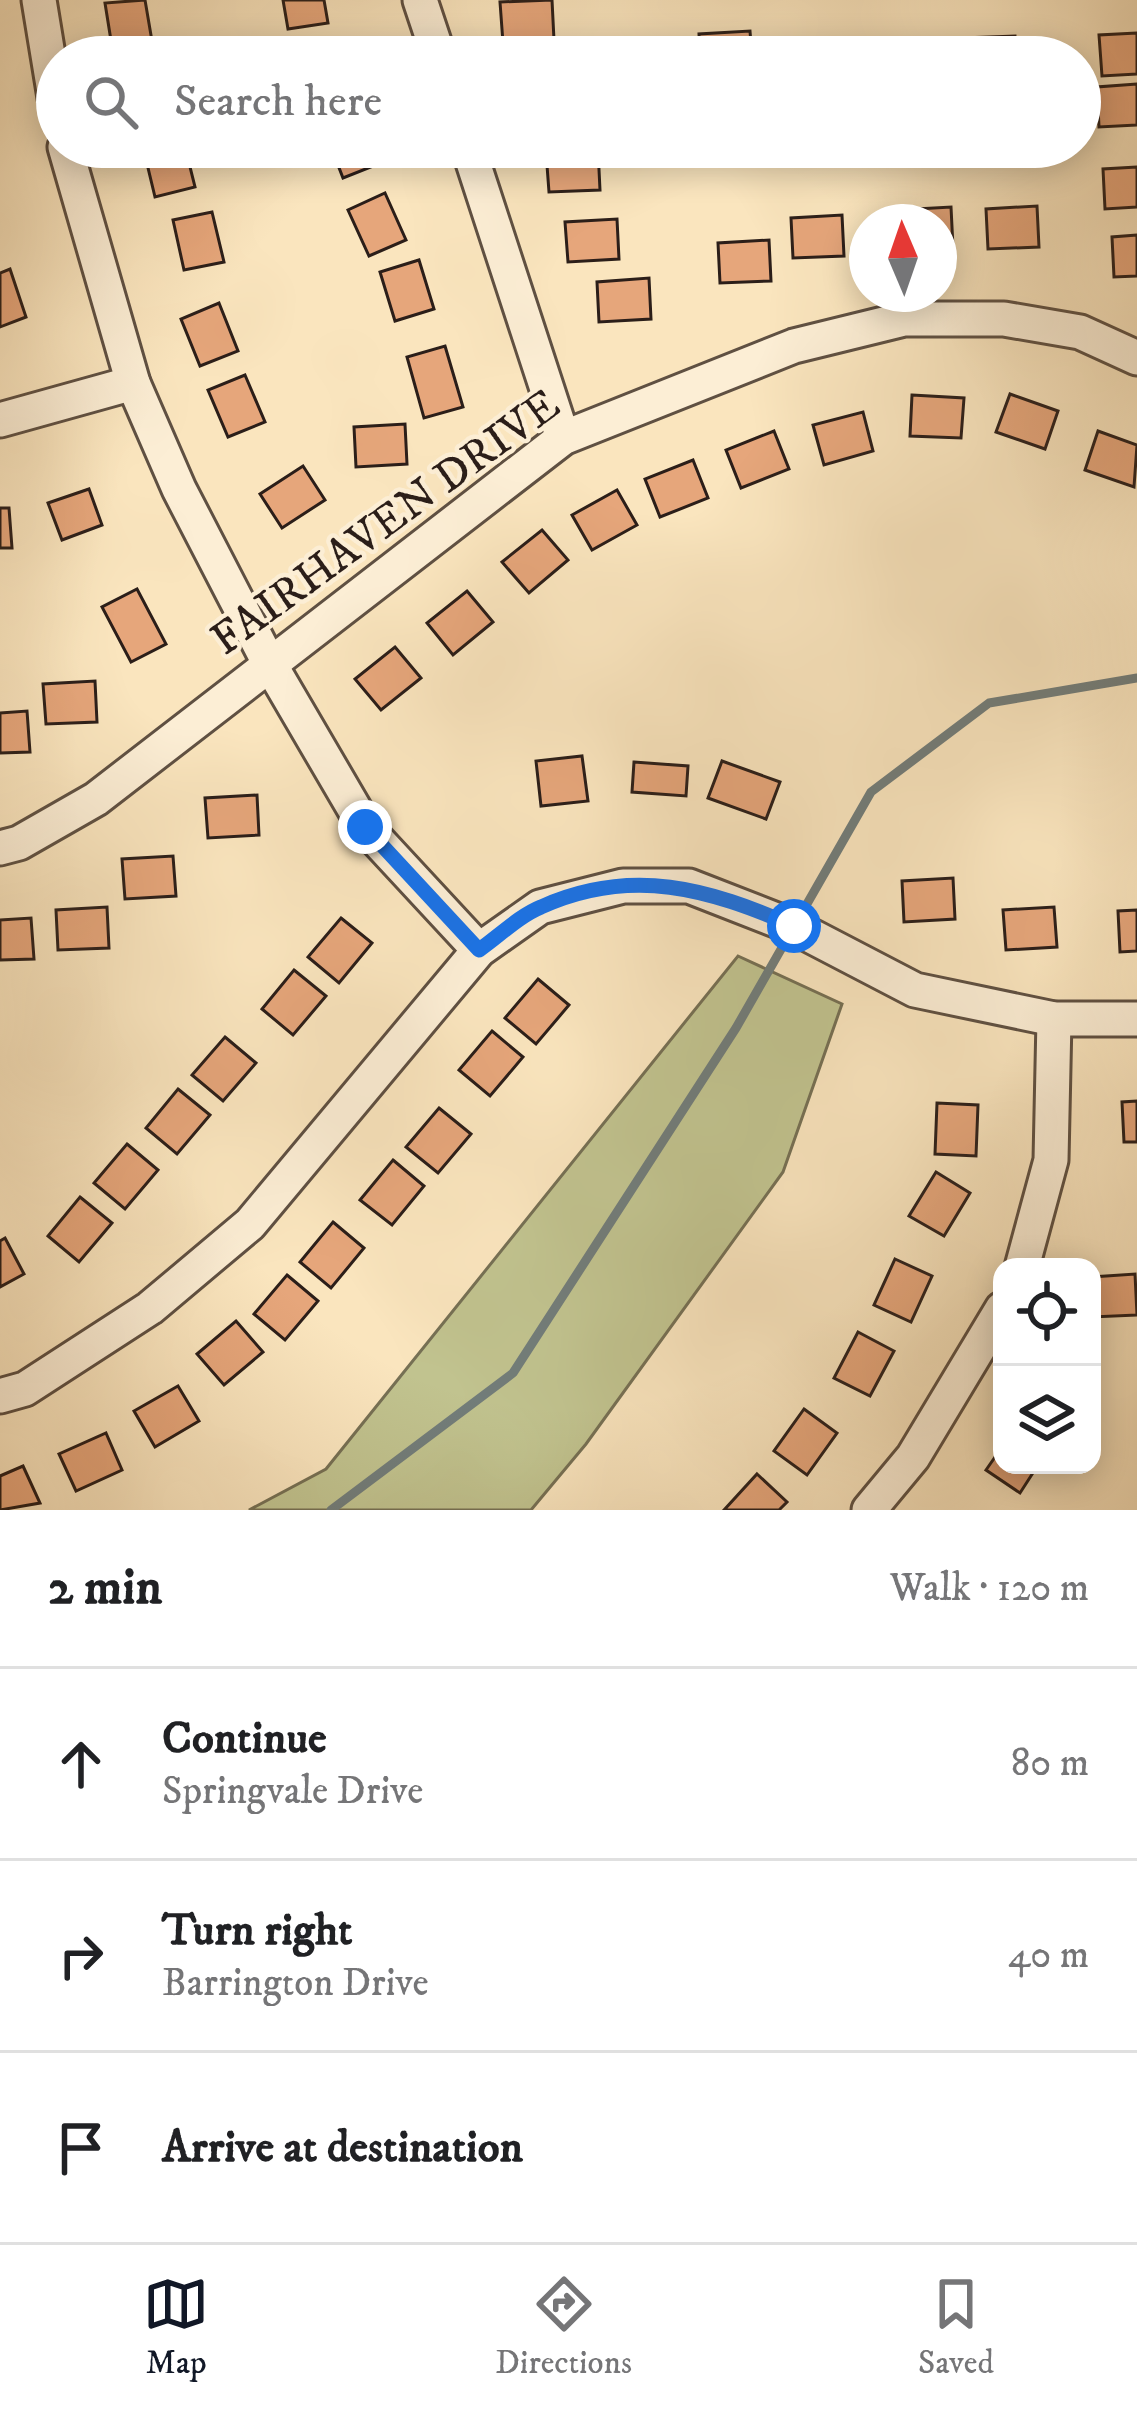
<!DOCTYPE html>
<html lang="en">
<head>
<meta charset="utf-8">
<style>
  body { margin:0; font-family:"IM FELL DW Pica",serif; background:#f6f6f6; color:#202124 }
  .controls { position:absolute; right:36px; bottom:36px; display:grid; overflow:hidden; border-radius:24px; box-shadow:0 6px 30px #0003 }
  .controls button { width:108px; height:108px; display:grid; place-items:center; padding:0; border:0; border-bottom:3px solid #e0e0e0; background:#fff; color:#202124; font:60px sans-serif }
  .compass { position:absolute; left:849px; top:204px; width:108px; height:108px; border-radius:50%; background:#fff; box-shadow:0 6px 30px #0003; rotate:358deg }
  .stop { position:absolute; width:36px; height:36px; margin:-27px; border:9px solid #1a73e8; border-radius:50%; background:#fff }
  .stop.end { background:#1a73e8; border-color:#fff; box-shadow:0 3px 12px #0008 }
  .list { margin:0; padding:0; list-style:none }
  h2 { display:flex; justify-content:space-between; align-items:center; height:156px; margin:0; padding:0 48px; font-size:51px }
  h2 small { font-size:39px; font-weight:400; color:#757577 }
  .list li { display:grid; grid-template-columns:78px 1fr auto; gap:36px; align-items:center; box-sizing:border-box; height:192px; padding:0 48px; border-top:3px solid #e0e0e0 }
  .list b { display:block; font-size:45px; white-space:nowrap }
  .list p { margin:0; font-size:39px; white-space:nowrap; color:#757577 }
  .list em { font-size:39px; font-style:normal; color:#757577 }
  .icon { flex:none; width:66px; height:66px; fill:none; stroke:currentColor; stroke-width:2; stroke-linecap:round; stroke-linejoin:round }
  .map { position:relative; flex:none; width:1137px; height:1510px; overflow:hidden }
  .search { position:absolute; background:#fff; box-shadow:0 6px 30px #0003; left:36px; right:36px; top:36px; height:132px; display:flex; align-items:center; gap:30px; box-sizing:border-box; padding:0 42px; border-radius:66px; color:#757577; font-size:45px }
  .sheet { height:732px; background:#fff }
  nav { display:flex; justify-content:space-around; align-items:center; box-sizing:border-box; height:168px; border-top:3px solid #e0e0e0; background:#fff; font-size:33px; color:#757577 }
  nav a { display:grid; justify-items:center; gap:6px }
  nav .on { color:#111827 }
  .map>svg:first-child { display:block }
  .green { fill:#c1c38f; stroke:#767054; stroke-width:3 }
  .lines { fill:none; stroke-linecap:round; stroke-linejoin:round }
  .stream { stroke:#727d7a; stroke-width:9 }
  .building { fill:#e6a67b; stroke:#2b1e19; stroke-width:3 }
  .minor-casing { stroke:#5f5042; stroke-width:39 }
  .minor { stroke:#fceed5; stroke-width:33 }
  .route { stroke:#1a73e8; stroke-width:15 }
  .labels { text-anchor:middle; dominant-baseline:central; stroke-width:9; stroke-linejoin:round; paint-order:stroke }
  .street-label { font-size:45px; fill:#2b1e19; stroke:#fceed5 }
</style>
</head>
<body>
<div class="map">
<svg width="1137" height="1510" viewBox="0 0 1137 1510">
  <rect width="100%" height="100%" fill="#fae5be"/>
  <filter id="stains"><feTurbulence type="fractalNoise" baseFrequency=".00167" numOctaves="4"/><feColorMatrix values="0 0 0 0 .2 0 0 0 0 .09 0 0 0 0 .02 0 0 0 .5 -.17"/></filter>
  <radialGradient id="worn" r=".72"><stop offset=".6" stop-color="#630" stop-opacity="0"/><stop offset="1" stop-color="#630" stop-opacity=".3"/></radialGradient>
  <!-- green -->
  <polygon class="green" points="738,956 842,1004 783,1172 586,1444 531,1510 249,1510 326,1469"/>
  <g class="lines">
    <!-- stream -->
    <polyline class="stream" points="331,1510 513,1373 736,1028 871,792 989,703 1137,678"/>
  </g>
  <!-- building -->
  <g class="building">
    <polygon points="145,0 153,47 113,53 105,3"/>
    <polygon points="283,0 324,0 328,23 288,29"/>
    <polygon points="552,0 554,40 503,43 500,2"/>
    <polygon points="750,31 752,57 700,57 699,34"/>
    <polygon points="1137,33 1137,74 1102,76 1099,35"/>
    <polygon points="1015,36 1016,57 964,57 963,38"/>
    <polygon points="1137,84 1137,125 1099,127 1097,87"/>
    <polygon points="143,147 185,147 195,187 155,197"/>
    <polygon points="331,147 374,147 381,163 343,178"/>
    <polygon points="598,149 600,190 549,192 546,152"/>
    <polygon points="1137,167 1137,207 1105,209 1103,169"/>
    <polygon points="385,193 406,240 369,256 348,210"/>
    <polygon points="1037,206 1039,247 988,249 986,209"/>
    <polygon points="951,207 953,247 939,248 939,222 900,222 899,210"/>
    <polygon points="212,212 224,262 184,270 173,220"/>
    <polygon points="842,215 844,256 793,258 791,218"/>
    <polygon points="617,219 619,259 568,262 565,222"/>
    <polygon points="1137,235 1137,276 1114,277 1112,237"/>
    <polygon points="769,240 771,281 720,283 718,243"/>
    <polygon points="419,260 434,309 395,321 380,272"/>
    <polygon points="10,269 26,317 0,327 0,273"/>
    <polygon points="649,278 651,319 599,322 597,282"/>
    <polygon points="219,303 238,351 200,366 181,319"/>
    <polygon points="445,346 463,407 424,418 407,357"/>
    <polygon points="245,375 265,422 228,437 208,390"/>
    <polygon points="1010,394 1058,411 1045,449 996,432"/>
    <polygon points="912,395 964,398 961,438 910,436"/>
    <polygon points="863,412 873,451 824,465 813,425"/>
    <polygon points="405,424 407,464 356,467 354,427"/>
    <polygon points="774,431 789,469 741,488 726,450"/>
    <polygon points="1098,431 1137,445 1134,487 1085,470"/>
    <polygon points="693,460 708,498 660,517 645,479"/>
    <polygon points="303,466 325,500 282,528 260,494"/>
    <polygon points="89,489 102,525 62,540 48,503"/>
    <polygon points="617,490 637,525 592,550 572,515"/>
    <polygon points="0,508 9,508 12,548 0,548"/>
    <polygon points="542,530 568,560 529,593 502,562"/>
    <polygon points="137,589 166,644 131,662 102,607"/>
    <polygon points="467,591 493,622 453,655 427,623"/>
    <polygon points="395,647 421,678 381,710 355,679"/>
    <polygon points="95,681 97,722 46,724 43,684"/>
    <polygon points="27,711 30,752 0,753 0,713"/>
    <polygon points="582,756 588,801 541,806 536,761"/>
    <polygon points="722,761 780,782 766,819 708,798"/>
    <polygon points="634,762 688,766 686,796 632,792"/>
    <polygon points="257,795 259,835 208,838 205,798"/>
    <polygon points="173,856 176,896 125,899 122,859"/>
    <polygon points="953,878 955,919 904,922 902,881"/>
    <polygon points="107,907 109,948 58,950 56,910"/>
    <polygon points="1054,907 1057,947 1006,950 1003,910"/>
    <polygon points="1137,910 1137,951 1120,952 1118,911"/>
    <polygon points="31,918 34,959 0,960 0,920"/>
    <polygon points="341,918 372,943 339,983 308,957"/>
    <polygon points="294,970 326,996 293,1035 262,1009"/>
    <polygon points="538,979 569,1005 536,1044 505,1018"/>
    <polygon points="492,1031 523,1057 490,1096 459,1070"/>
    <polygon points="225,1037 256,1063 223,1101 192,1075"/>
    <polygon points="178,1089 210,1115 177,1154 146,1128"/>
    <polygon points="1137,1101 1137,1142 1124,1142 1122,1102"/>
    <polygon points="937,1103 978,1105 976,1156 935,1154"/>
    <polygon points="439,1108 471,1134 438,1173 406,1147"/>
    <polygon points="127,1144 158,1170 125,1209 94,1183"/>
    <polygon points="393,1160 424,1186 392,1225 360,1200"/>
    <polygon points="936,1172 970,1193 944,1236 909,1216"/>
    <polygon points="80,1197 112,1223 79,1262 48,1236"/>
    <polygon points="333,1222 364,1248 331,1288 300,1262"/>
    <polygon points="5,1238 24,1274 0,1287 0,1241"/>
    <polygon points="895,1259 932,1276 911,1322 874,1305"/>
    <polygon points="1135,1274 1137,1315 1092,1317 1092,1277"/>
    <polygon points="287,1275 318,1301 285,1340 254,1314"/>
    <polygon points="236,1321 263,1352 224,1385 197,1354"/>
    <polygon points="858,1332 894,1351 870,1396 834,1378"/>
    <polygon points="178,1386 199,1421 155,1447 134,1411"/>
    <polygon points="804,1409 837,1433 807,1475 774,1451"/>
    <polygon points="106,1433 122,1470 76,1491 59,1454"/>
    <polygon points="1002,1447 1002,1465 1038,1465 1020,1493 986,1470"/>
    <polygon points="23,1466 40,1503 0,1510 0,1476"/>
    <polygon points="757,1474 787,1502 779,1510 724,1510"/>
  </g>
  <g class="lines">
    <defs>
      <g id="minor">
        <polyline points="39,0 57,110"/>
        <polyline points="420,0 439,57"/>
        <polyline points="65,147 133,383 179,489 268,661 365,827 479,950"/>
        <polyline points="468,147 563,438"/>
        <polyline points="0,420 133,383"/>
        <polyline points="0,848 19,843 96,799 563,438 794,346 904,319 1004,319 1080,332 1137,358"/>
        <polyline points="1022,1267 1051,1160 1054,1019"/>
        <polyline points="0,1396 25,1389 150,1308 250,1224 479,950 540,907 623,886 689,886 794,927 915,990 1054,1019 1137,1019"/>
        <polyline points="869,1510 913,1457 1002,1309"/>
      </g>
    </defs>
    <!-- minor casing -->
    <use href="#minor" class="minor-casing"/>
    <!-- minor -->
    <use href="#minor" class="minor"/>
  </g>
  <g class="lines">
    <!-- route -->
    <path class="route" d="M 365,827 L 479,950 C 499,936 519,916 541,907 C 632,866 709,889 794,926"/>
  </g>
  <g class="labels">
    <!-- street labels -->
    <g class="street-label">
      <text transform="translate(386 523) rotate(-36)">FAIRHAVEN DRIVE</text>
    </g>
  </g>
  <rect width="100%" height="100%" filter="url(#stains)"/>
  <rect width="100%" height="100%" fill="url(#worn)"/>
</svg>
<div class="controls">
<button><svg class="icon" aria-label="locate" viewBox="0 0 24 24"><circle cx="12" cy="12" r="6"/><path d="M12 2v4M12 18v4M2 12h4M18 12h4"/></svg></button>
<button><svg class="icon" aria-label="layers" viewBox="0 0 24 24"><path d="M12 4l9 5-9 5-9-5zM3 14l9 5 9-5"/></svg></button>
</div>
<svg class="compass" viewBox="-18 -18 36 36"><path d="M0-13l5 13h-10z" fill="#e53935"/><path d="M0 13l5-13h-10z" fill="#757577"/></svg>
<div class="stop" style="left:794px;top:926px"></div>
<div class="stop end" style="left:365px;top:827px"></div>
<div class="search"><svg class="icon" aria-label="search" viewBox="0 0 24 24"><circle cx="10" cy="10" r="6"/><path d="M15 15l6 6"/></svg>Search here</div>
</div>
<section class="sheet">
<h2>2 min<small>Walk · 120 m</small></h2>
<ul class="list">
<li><svg class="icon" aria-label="ahead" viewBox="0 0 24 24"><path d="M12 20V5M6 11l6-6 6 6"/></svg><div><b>Continue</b><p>Springvale Drive</p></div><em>80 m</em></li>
<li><svg class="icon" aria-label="right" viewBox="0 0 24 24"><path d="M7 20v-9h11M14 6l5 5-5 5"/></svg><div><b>Turn right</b><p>Barrington Drive</p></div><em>40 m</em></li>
<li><svg class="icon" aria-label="arrive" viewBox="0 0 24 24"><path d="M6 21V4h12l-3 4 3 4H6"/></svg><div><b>Arrive at destination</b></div></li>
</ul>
</section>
<nav>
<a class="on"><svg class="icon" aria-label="map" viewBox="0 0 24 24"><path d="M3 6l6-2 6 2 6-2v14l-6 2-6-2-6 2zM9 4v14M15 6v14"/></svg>Map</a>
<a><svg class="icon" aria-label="directions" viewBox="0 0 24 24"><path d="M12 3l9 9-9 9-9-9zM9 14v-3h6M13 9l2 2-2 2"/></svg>Directions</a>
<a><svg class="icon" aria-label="saved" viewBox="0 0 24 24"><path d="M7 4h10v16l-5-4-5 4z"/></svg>Saved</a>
</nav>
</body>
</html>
